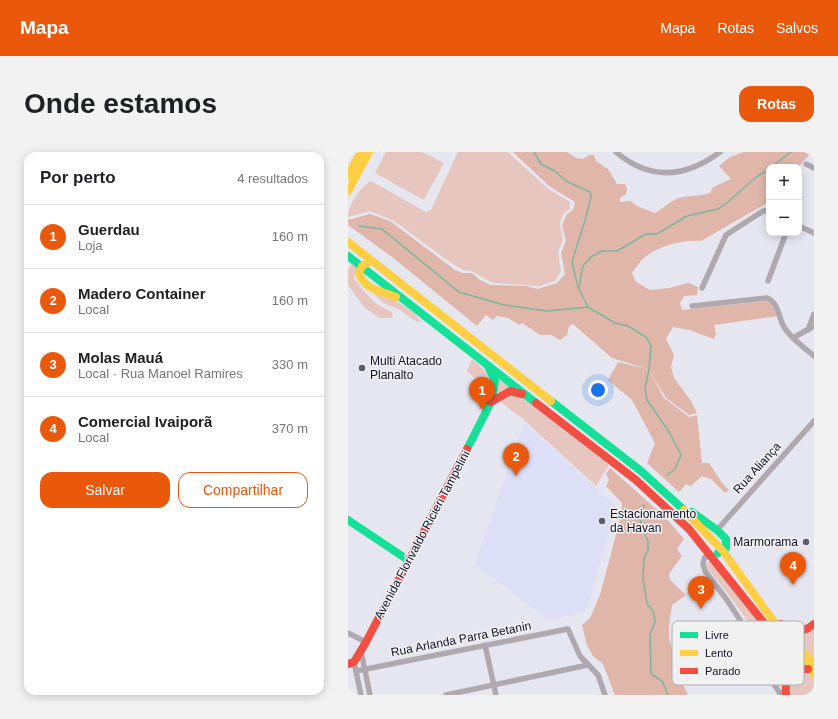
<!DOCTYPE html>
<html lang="pt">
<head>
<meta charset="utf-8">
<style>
  body { margin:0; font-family:Helvetica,sans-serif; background:#f2f2f2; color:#202124 }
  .controls { position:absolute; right:12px; top:12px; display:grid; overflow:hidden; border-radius:8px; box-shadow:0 2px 10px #0003 }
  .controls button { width:36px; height:36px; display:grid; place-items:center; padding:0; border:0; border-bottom:1px solid #e0e0e0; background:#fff; color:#202124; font:20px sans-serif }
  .you { position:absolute; left:250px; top:238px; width:14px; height:14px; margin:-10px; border:3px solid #fff; border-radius:50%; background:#1a73e8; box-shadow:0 0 0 6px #1a73e833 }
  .badge { display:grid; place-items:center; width:26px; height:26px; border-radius:50%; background:#ea580c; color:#fff; font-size:13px; font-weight:700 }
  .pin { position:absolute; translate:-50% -33px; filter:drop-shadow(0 1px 2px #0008) }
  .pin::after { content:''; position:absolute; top:21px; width:14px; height:12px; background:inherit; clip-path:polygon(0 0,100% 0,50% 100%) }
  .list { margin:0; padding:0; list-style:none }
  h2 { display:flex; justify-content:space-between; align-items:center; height:52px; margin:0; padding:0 16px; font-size:17px }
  h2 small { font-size:13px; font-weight:400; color:#757577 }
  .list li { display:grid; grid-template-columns:26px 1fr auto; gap:12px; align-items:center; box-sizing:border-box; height:64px; padding:0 16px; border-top:1px solid #e0e0e0 }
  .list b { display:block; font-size:15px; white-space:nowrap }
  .list p { margin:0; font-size:13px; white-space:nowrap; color:#757577 }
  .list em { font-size:13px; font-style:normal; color:#757577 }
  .actions { display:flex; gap:8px; padding:12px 16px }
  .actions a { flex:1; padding:9px 0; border:1px solid #ea580c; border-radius:12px; text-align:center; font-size:14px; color:#ea580c }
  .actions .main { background:#ea580c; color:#fff }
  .map { position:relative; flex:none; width:466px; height:543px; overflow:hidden; border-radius:12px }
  header { display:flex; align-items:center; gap:24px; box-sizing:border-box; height:56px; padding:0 20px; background:#ea580c; color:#fff }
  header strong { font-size:19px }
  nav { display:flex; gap:22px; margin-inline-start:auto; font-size:14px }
  .intro { display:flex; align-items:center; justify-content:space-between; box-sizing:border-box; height:96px; padding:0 24px }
  h1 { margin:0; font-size:28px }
  .button { padding:10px 18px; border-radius:12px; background:#ea580c; color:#fff; font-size:14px; font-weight:700 }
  main { display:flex; gap:24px; padding:0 24px }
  aside { flex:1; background:#fff; border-radius:12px; box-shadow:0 2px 10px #0003 }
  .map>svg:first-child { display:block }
  .built { fill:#dcdff6 }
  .green { fill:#e6c6be }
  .forest { fill:#e0b6aa }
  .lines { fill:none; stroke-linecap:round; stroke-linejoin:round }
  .stream { stroke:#7bb79d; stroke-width:1.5 }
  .street { stroke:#b0a8af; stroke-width:5.5 }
  .fast { stroke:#16e098; stroke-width:8 }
  .slow { stroke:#ffcf43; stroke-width:8 }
  .jam { stroke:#f24e42; stroke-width:8 }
  .poi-dot { fill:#5c5c71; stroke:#f1f1f1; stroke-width:1.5 }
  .labels { text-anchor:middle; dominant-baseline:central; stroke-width:3; stroke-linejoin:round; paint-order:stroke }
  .poi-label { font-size:12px; fill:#12112d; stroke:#f1f1f1; text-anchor:start }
  .street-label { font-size:12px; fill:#12112d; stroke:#f1f1f1 }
  .key { fill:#f1f1f1; stroke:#aeaeb6; stroke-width:1 }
  .key-label { font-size:11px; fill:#12112d }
</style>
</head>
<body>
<header>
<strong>Mapa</strong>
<nav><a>Mapa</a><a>Rotas</a><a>Salvos</a></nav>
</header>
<div class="intro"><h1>Onde estamos</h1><a class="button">Rotas</a></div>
<main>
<aside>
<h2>Por perto<small>4 resultados</small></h2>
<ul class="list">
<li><span class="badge">1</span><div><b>Guerdau</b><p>Loja</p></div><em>160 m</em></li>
<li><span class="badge">2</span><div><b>Madero Container</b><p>Local</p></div><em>160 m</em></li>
<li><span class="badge">3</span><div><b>Molas Mauá</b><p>Local · Rua Manoel Ramires</p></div><em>330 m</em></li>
<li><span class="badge">4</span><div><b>Comercial Ivaiporã</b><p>Local</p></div><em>370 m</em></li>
</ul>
<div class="actions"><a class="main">Salvar</a><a>Compartilhar</a></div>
</aside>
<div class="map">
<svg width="466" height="543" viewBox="0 0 466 543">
  <rect width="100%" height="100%" fill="#e5e6ef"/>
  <!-- built -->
  <polygon class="built" points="176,271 268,354 240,453 236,460 200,468 127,412"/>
  <!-- green -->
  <g class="green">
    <polygon points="38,0 74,0 96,11 76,48 27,21"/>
    <path d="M 110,0 L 160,0 L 199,36 L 222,50 L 222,57 L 216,61 L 212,71 L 215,88 L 210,100 L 213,119 L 207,129 L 191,134 L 145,131 L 123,119 L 115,118 L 103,111 L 46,69 L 22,59 L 0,65 C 0,53 13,34 23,29 L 78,60 L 83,58 Z"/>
    <path d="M 4,112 L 9,116 L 6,126 C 10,133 25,150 32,154 C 36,157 42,157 45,162 L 44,166 L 32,166 L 16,155 L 0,133 L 0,117 Z"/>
    <path d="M 23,139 C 38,144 65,155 73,170 L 67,169 L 52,158 L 35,151 Z"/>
    <path d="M 124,207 C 135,216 144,225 143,240 L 119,219 Z"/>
    <polygon points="149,227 161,235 148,241"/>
    <polygon points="161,242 172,244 261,313 248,334 176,268 154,251 153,248"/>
    <path d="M 363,406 L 450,512 C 431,515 436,522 433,535 L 427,531 C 425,523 423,513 420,504 C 408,477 379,440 360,417 L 359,412 Z"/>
    <polygon points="466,478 466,507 441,483"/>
    <polygon points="455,520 466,525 466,543 441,543 440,529"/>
  </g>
  <!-- forest -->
  <g class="forest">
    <path d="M 165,0 L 219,0 L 228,6 L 235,7 L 241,3 L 246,3 L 248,9 L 260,17 L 269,32 L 277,32 L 279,37 L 278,42 L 272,46 L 272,50 L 283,49 L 289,54 L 307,61 C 314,57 323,49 331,46 C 341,43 351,45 362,41 L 365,35 L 383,27 L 371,14 L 382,5 L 396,0 L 464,0 L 450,15 L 421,15 L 421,50 L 353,89 C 337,87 309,94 296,106 C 291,110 288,116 284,121 L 288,130 L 302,138 L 321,136 L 341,131 L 350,135 L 349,143 L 336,144 L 332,151 L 334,158 L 419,149 L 423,152 L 430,164 L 366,173 L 368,182 L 366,187 L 341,178 L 325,175 L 318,187 L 326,203 L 323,215 L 326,226 L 343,249 L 349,261 L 341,263 L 318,246 L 301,218 L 316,246 L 341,265 L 349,263 L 354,311 L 361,311 L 374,331 L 381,338 L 377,341 L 363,327 L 354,324 L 343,334 L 338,332 L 331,340 L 299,311 L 307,291 L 284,248 L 260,228 L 270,210 L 300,217 L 264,206 L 225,172 L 221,174 L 219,183 L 212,188 L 203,183 L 192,183 L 174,171 L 171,173 L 160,166 L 149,164 L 145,168 L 138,163 L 129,174 L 44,105 L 0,73 L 0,68 L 22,62 L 42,69 L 107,118 L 115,121 L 124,121 L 132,128 L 143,133 L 177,134 L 190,137 L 209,131 L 217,122 L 213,101 L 218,89 L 214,73 L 219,62 L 225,58 L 227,50 L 201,34 Z"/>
    <path d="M 262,316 L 316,364 L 336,387 L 329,397 L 334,404 L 321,422 L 322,428 L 338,443 L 324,453 C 321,476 315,497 338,511 L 332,526 L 340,543 L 267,543 L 255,512 L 245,504 L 239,493 L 234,473 L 242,466 L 252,443 L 274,360 L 274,351 L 258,334 L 261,328 L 258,322 Z"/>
  </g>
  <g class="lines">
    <!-- stream -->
    <g class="stream">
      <polyline points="186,0 193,12 207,19 218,29 242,40 243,45 238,65 224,110 230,135"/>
      <polyline points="423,15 443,0"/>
      <polyline points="11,74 34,77 111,140 156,153 199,159 240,155"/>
      <polyline points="319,323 327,317 333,303 321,280 299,248 297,236 301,218 303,194 298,185 280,174 267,171 240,155 231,137 233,123 235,114 243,105 254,99 269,99 298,82 309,82 339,64 370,57 380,50 407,26 421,17"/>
      <polyline points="296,353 292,366 294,376 300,389 300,398 296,406 295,426 299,452 305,459 307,470 302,482 303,522 314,529 320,543"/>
    </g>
    <!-- street -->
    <g class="street">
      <path d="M 268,0 C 302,29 337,26 372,0"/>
      <polyline points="458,12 466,16"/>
      <polyline points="451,74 466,81"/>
      <polyline points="420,129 438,81"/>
      <polyline points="354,136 378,83 415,59 421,59"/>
      <path d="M 344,154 L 419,146 C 431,151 430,165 436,175 C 443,187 456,195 466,204"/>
      <polyline points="460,178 466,162"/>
      <polyline points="445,186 466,174"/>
      <polyline points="369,378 466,269"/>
      <polyline points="362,402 357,405 355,411 357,419 379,448 416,505 419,510 424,529 433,543"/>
      <polyline points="0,481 18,490"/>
      <polyline points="137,493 148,543"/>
      <polyline points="13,499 22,543"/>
      <polyline points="6,510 13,543"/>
      <polyline points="8,519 220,477 232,504 250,523 257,543"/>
      <polyline points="98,543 240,513"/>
    </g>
    <!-- fast -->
    <g class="fast">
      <polyline points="0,104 188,251"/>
      <polyline points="203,249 293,319 336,358"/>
      <polyline points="119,297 143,250 147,229 140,214"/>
      <polyline points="344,360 369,378 378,387 378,396 370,401"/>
      <polyline points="0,368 60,408"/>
    </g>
    <!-- slow -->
    <g class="slow">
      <polyline points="0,23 13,0"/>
      <polyline points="0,39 21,0"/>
      <polyline points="0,90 203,249"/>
      <path d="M 18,112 L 14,114 L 11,121 C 16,138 34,139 48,145"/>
      <polyline points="336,358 375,399 423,466 466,512"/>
      <polyline points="416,471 466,522"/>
    </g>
    <!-- jam -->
    <g class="jam">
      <polyline points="143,250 162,239 174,242"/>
      <polyline points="188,251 288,328 341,377 416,471"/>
      <path d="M 433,472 C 444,481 455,481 466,472"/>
      <polyline points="0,512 6,510 18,490 119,297"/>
      <path d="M 438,543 C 436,527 444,517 460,517"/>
    </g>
  </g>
  <!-- markers -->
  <g class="poi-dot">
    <circle cx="14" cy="216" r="4"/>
    <circle cx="254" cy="369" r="4"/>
    <circle cx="458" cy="390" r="4"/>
  </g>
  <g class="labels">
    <!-- poi labels -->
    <g class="poi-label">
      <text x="22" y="209">Multi Atacado<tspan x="22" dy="14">Planalto</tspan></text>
      <text x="262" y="362">Estacionamento<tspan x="262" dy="14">da Havan</tspan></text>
      <text x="450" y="390" text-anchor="end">Marmorama</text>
    </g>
    <!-- street labels -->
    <g class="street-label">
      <text transform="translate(409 316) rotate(-48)">Rua Aliança</text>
      <text transform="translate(74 383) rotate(-62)">Avenida Florivaldo Ricieri Tampelini</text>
      <text transform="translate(113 487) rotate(-11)">Rua Arlanda Parra Betanin</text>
    </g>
  </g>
  <!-- legend -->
  <rect x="324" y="469" width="132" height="64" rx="6" class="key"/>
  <rect x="332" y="480" width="18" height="6" fill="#16e098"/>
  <rect x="332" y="498" width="18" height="6" fill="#ffcf43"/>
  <rect x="332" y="516" width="18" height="6" fill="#f24e42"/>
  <g class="key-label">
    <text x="357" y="487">Livre</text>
    <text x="357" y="505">Lento</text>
    <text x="357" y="523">Parado</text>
  </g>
</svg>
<div class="controls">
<button>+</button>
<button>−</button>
</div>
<div class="you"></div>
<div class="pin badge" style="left:134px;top:258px">1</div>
<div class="pin badge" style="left:168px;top:324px">2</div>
<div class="pin badge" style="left:353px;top:457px">3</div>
<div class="pin badge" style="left:445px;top:433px">4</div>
</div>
</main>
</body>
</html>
